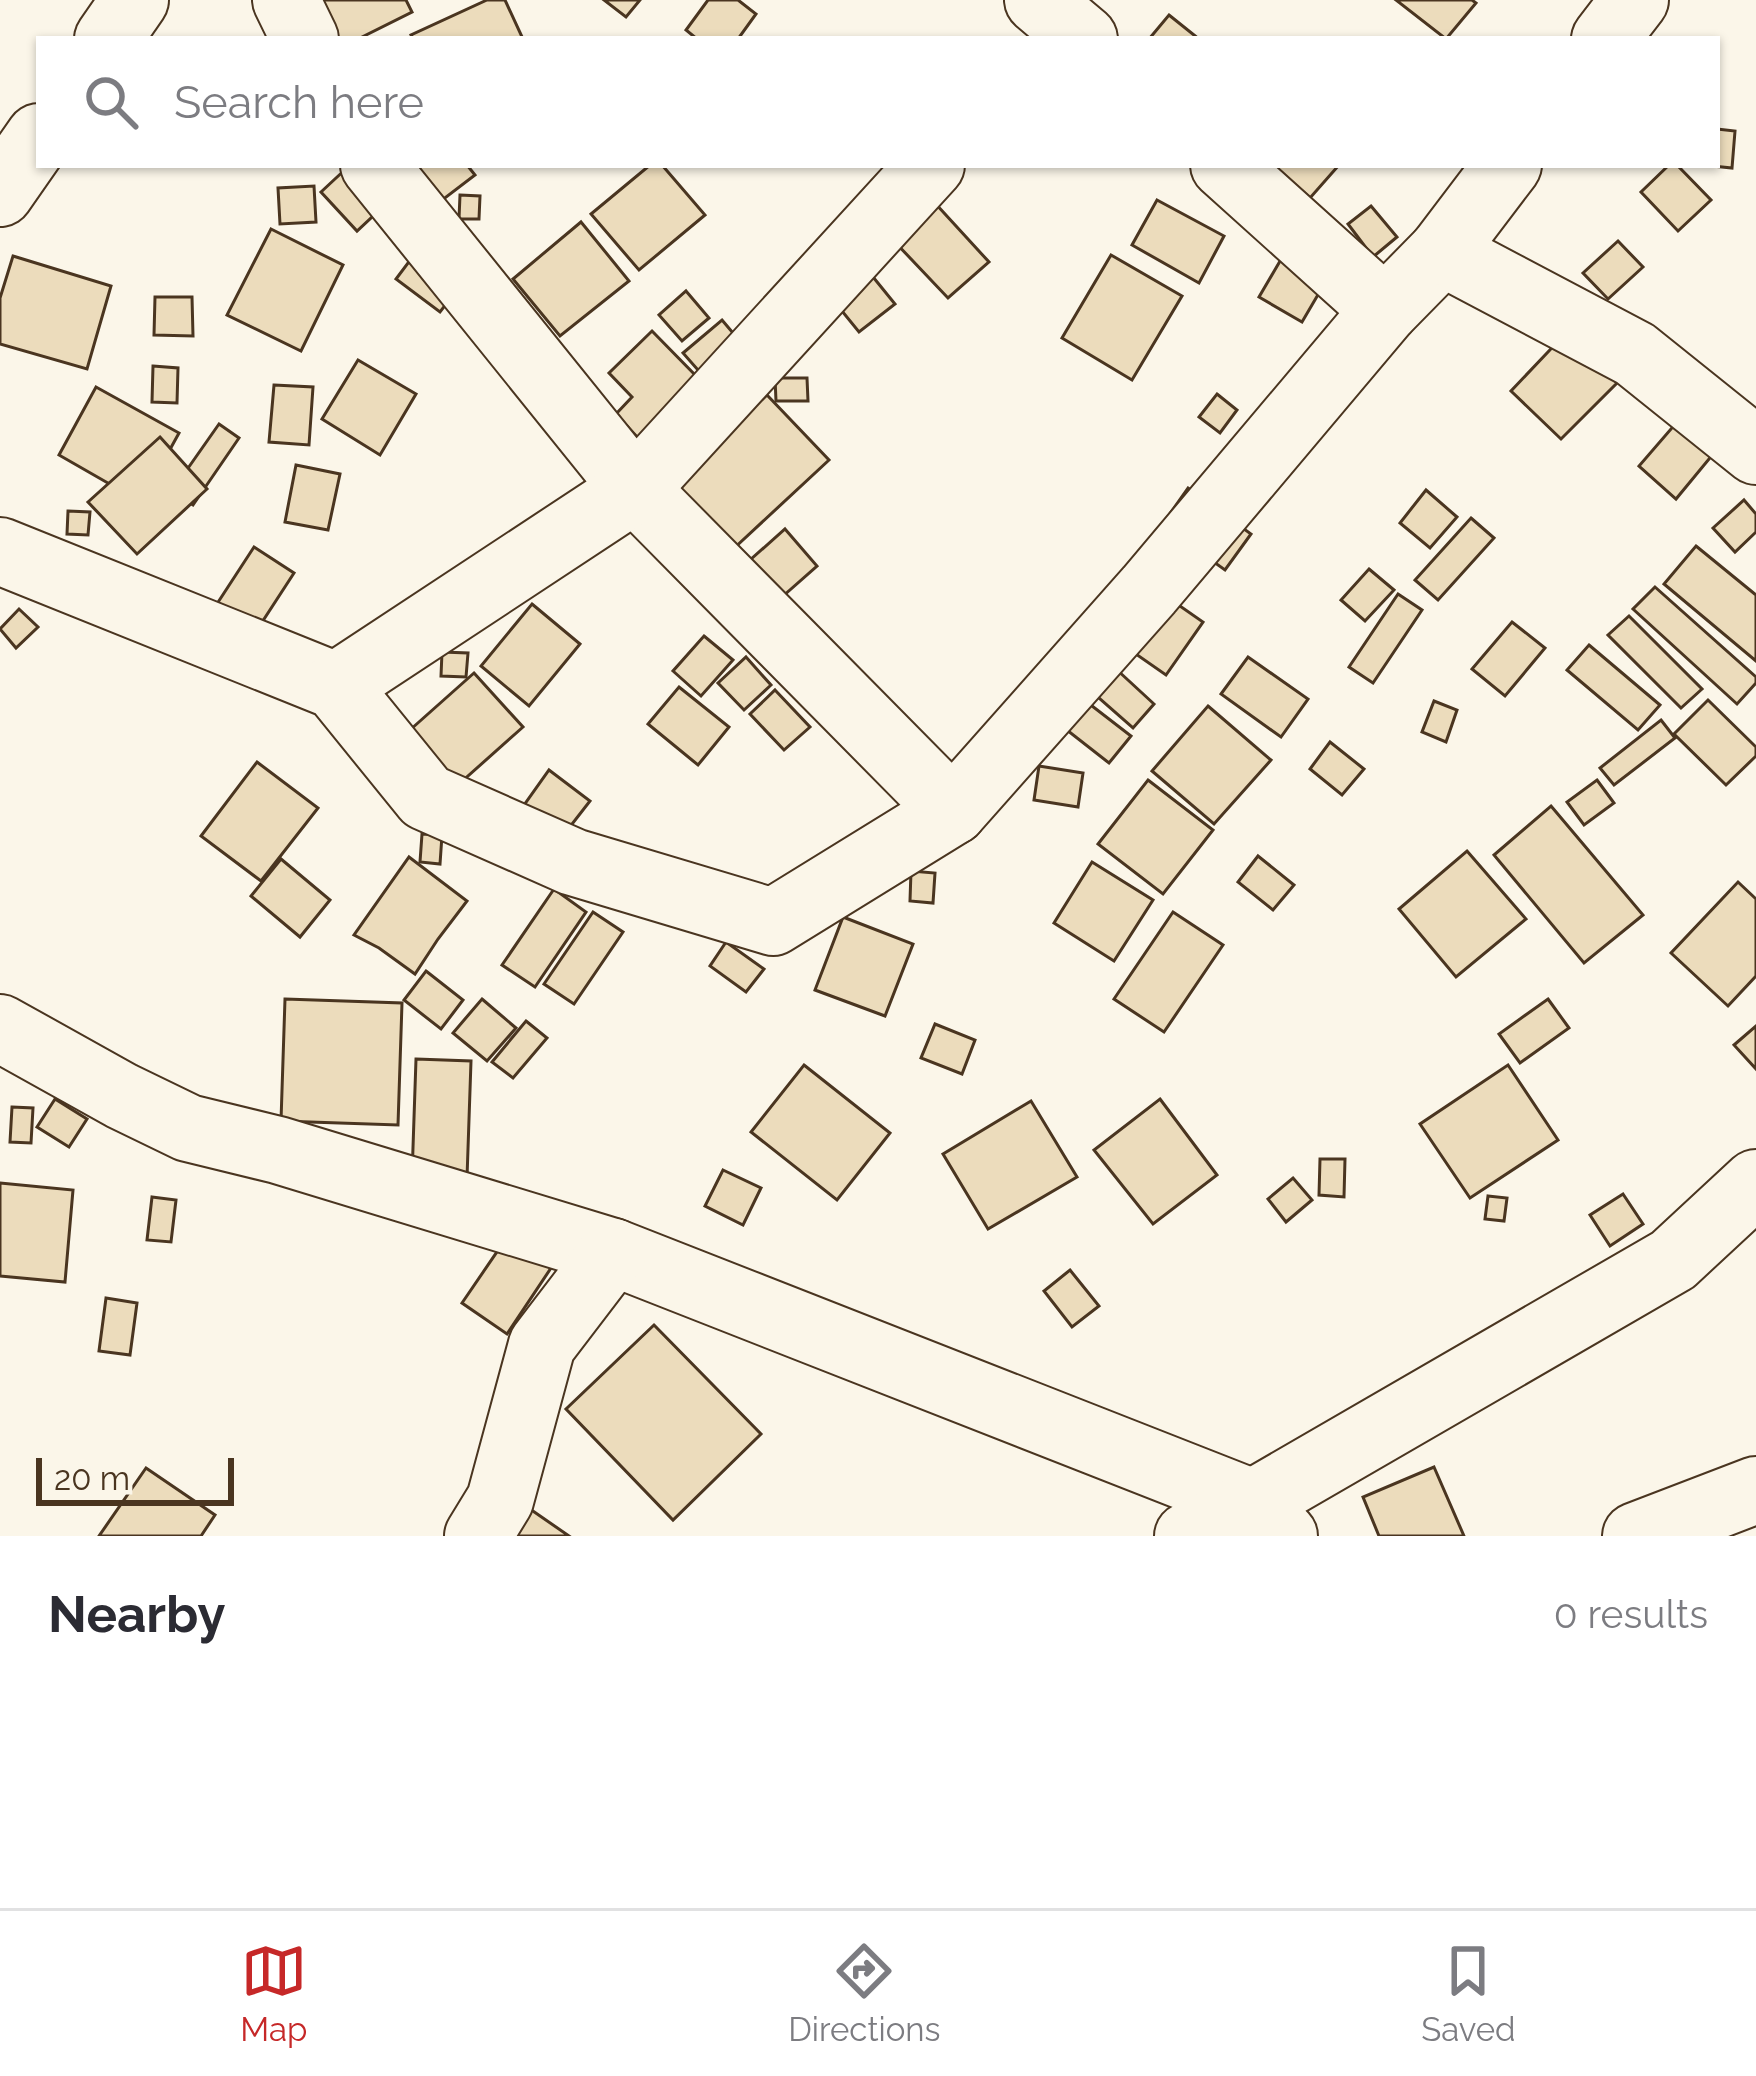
<!DOCTYPE html>
<html lang="en">
<head>
<meta charset="utf-8">
<style>
  body { margin:0; font-family:Raleway,sans-serif; background:#f2f2f3; color:#2b2b33 }
  .scale { position:absolute; left:36px; bottom:30px; width:198px; box-sizing:border-box; padding-left:12px; border:6px solid #4a3520; border-top:0; font-size:33px; line-height:42px; white-space:nowrap; color:#4a3520; -webkit-text-stroke:9px #fbf6e9; paint-order:stroke }
  .list { margin:0; padding:0; list-style:none }
  h2 { display:flex; justify-content:space-between; align-items:center; height:156px; margin:0; padding:0 48px; font-size:51px }
  h2 small { font-size:39px; font-weight:400; color:#7c7c81 }
  .icon { flex:none; width:66px; height:66px; fill:none; stroke:currentColor; stroke-width:2; stroke-linecap:round; stroke-linejoin:round }
  .map { position:relative; flex:none; width:1756px; height:1536px; overflow:hidden }
  .search { position:absolute; background:#fff; box-shadow:0 3px 9px #0004; left:36px; right:36px; top:36px; height:132px; display:flex; align-items:center; gap:30px; box-sizing:border-box; padding:0 42px; border-radius:0px; color:#7c7c81; font-size:45px }
  .sheet { height:372px; background:#fff }
  nav { display:flex; justify-content:space-around; align-items:center; box-sizing:border-box; height:168px; border-top:3px solid #e1e1e2; background:#fff; font-size:33px; color:#7c7c81 }
  nav a { display:grid; justify-items:center; gap:6px }
  nav .on { color:#c62828 }
  .map>svg:first-child { display:block }
  .building { fill:#ecdcbc; stroke:#4a3520; stroke-width:3 }
  .lines { fill:none; stroke-linecap:round; stroke-linejoin:round }
  .minor-casing { stroke:#4a3520; stroke-width:70 }
  .minor { stroke:#fbf6e9; stroke-width:66 }
</style>
</head>
<body>
<div class="map">
<svg width="1756" height="1536" viewBox="0 0 1756 1536">
  <rect width="100%" height="100%" fill="#fbf6e9"/>
  <!-- building -->
  <g class="building">
    <polygon points="318,0 406,0 412,12 358,39 338,39"/>
    <polygon points="487,0 505,0 523,39 413,39 411,35"/>
    <polygon points="604,0 640,0 626,17"/>
    <polygon points="708,0 738,0 756,14 738,39 697,39 686,30"/>
    <polygon points="1396,0 1472,0 1476,3 1446,39"/>
    <polygon points="1169,15 1199,39 1149,39"/>
    <polygon points="1717,129 1735,131 1732,168 1703,165 1717,165"/>
    <polygon points="350,165 388,202 357,231 321,192"/>
    <polygon points="414,165 467,165 475,175 441,201"/>
    <polygon points="650,165 662,165 705,215 639,270 591,214"/>
    <polygon points="1272,165 1339,165 1310,198"/>
    <polygon points="1669,165 1677,165 1711,200 1678,231 1641,192"/>
    <polygon points="314,186 316,222 280,224 278,188"/>
    <polygon points="460,195 480,196 479,219 459,219"/>
    <polygon points="1157,200 1224,236 1199,283 1132,245"/>
    <polygon points="934,202 989,262 948,298 893,240"/>
    <polygon points="1371,206 1397,237 1373,257 1348,224"/>
    <polygon points="581,222 629,281 560,336 513,279"/>
    <polygon points="271,229 343,265 301,351 227,315"/>
    <polygon points="1618,241 1643,267 1608,299 1583,273"/>
    <polygon points="417,251 461,285 440,312 396,279"/>
    <polygon points="1111,255 1182,296 1132,380 1062,338"/>
    <polygon points="13,256 111,286 87,369 0,344 0,298"/>
    <polygon points="1283,256 1326,281 1302,322 1259,297"/>
    <polygon points="869,272 895,304 859,332 833,300"/>
    <polygon points="686,291 709,318 682,341 659,315"/>
    <polygon points="155,297 192,297 193,336 154,335"/>
    <polygon points="722,320 744,346 705,378 683,353"/>
    <polygon points="652,331 700,380 639,439 616,414 632,397 609,373"/>
    <polygon points="1565,334 1617,383 1561,439 1511,391"/>
    <polygon points="358,360 416,394 380,455 322,419"/>
    <polygon points="153,366 178,368 177,403 152,402"/>
    <polygon points="775,378 807,378 808,401 776,401"/>
    <polygon points="274,385 313,387 309,445 269,442"/>
    <polygon points="96,387 179,433 141,502 59,455"/>
    <polygon points="1217,394 1237,410 1220,433 1199,417"/>
    <polygon points="767,395 829,460 730,552 668,487"/>
    <polygon points="1677,422 1714,453 1676,499 1639,466"/>
    <polygon points="219,424 239,438 193,505 172,491"/>
    <polygon points="160,437 207,489 137,554 88,502"/>
    <polygon points="296,465 340,474 328,530 285,522"/>
    <polygon points="1188,488 1251,534 1225,570 1162,525"/>
    <polygon points="1426,490 1457,517 1430,548 1400,523"/>
    <polygon points="1744,500 1756,514 1756,532 1735,552 1713,528"/>
    <polygon points="68,511 90,512 88,535 67,534"/>
    <polygon points="1471,518 1494,538 1438,600 1415,580"/>
    <polygon points="785,529 817,566 774,604 741,568"/>
    <polygon points="1696,546 1756,595 1756,661 1664,584"/>
    <polygon points="254,547 294,573 251,639 211,613"/>
    <polygon points="1369,569 1394,590 1365,621 1341,600"/>
    <polygon points="1655,587 1756,677 1756,683 1737,704 1633,609"/>
    <polygon points="1157,590 1203,622 1166,675 1120,643"/>
    <polygon points="1398,594 1422,610 1373,683 1349,667"/>
    <polygon points="532,604 580,644 529,706 481,666"/>
    <polygon points="19,609 38,627 16,648 0,629"/>
    <polygon points="1629,616 1702,689 1681,708 1608,635"/>
    <polygon points="1512,622 1545,648 1505,696 1472,669"/>
    <polygon points="704,636 733,660 701,696 673,671"/>
    <polygon points="1090,645 1154,704 1133,728 1067,670"/>
    <polygon points="1589,645 1660,705 1638,730 1567,670"/>
    <polygon points="442,652 468,653 466,677 441,676"/>
    <polygon points="746,657 771,685 744,710 718,683"/>
    <polygon points="1248,657 1308,699 1281,737 1221,694"/>
    <polygon points="474,673 523,727 441,800 392,746"/>
    <polygon points="1061,682 1131,736 1109,763 1040,709"/>
    <polygon points="679,687 729,727 698,765 648,724"/>
    <polygon points="775,690 810,727 784,750 750,714"/>
    <polygon points="1708,700 1756,747 1756,756 1726,785 1674,734"/>
    <polygon points="1434,701 1457,710 1446,742 1422,732"/>
    <polygon points="1208,706 1271,760 1214,824 1152,771"/>
    <polygon points="1661,720 1675,738 1614,785 1600,768"/>
    <polygon points="1330,742 1364,769 1342,795 1310,769"/>
    <polygon points="257,762 318,808 261,881 201,836"/>
    <polygon points="1039,766 1083,773 1078,807 1034,800"/>
    <polygon points="549,770 590,801 562,837 522,808"/>
    <polygon points="1148,780 1213,830 1163,894 1098,844"/>
    <polygon points="1597,780 1614,803 1584,825 1567,802"/>
    <polygon points="1551,806 1643,915 1584,963 1494,855"/>
    <polygon points="422,834 442,835 440,864 420,862"/>
    <polygon points="1467,851 1526,919 1456,977 1399,909"/>
    <polygon points="1258,856 1294,885 1273,910 1238,882"/>
    <polygon points="409,857 467,901 438,939 415,974 379,948 354,935"/>
    <polygon points="281,859 330,900 300,937 251,896"/>
    <polygon points="1092,862 1153,900 1114,961 1054,923"/>
    <polygon points="911,871 935,873 933,903 910,901"/>
    <polygon points="1738,882 1756,899 1756,976 1728,1006 1671,953"/>
    <polygon points="554,889 586,912 535,987 502,965"/>
    <polygon points="593,912 623,932 574,1004 544,984"/>
    <polygon points="1173,912 1223,945 1164,1032 1114,999"/>
    <polygon points="843,917 913,944 885,1016 815,990"/>
    <polygon points="726,942 764,969 746,992 710,966"/>
    <polygon points="426,971 463,1000 441,1029 404,1000"/>
    <polygon points="285,999 402,1003 398,1125 281,1121"/>
    <polygon points="482,999 516,1028 487,1061 453,1033"/>
    <polygon points="1548,999 1569,1028 1520,1063 1499,1034"/>
    <polygon points="526,1021 547,1038 513,1078 492,1062"/>
    <polygon points="935,1024 975,1040 962,1074 921,1058"/>
    <polygon points="1756,1026 1756,1069 1734,1045"/>
    <polygon points="416,1059 471,1061 467,1178 412,1177"/>
    <polygon points="804,1065 890,1133 837,1200 751,1132"/>
    <polygon points="1508,1065 1558,1140 1470,1198 1420,1124"/>
    <polygon points="55,1099 87,1119 69,1147 37,1127"/>
    <polygon points="1160,1099 1217,1175 1153,1224 1094,1150"/>
    <polygon points="1031,1101 1077,1177 988,1229 943,1154"/>
    <polygon points="12,1107 33,1108 31,1143 10,1142"/>
    <polygon points="1320,1159 1345,1159 1344,1197 1319,1195"/>
    <polygon points="723,1170 761,1188 743,1225 705,1206"/>
    <polygon points="1293,1178 1312,1200 1286,1222 1268,1199"/>
    <polygon points="0,1183 73,1190 65,1282 0,1276"/>
    <polygon points="1623,1194 1643,1224 1610,1246 1590,1215"/>
    <polygon points="1488,1196 1507,1198 1504,1221 1485,1219"/>
    <polygon points="152,1197 176,1200 171,1242 147,1240"/>
    <polygon points="516,1224 561,1253 507,1334 462,1303"/>
    <polygon points="1070,1270 1099,1306 1072,1327 1044,1291"/>
    <polygon points="106,1298 137,1303 130,1355 99,1351"/>
    <polygon points="654,1325 761,1434 673,1520 566,1409"/>
    <polygon points="1434,1467 1464,1536 1379,1536 1363,1497"/>
    <polygon points="146,1468 215,1515 201,1536 99,1536"/>
    <polygon points="530,1509 569,1536 511,1536"/>
  </g>
  <g class="lines">
    <defs>
      <g id="minor">
        <polyline points="286,0 305,39"/>
        <polyline points="1038,0 1084,39"/>
        <polyline points="108,39 135,0"/>
        <polyline points="1605,39 1635,0"/>
        <polyline points="374,165 635,489 953,811 1149,590 1385,310 1442,252 1635,354 1756,451"/>
        <polyline points="1224,165 1385,310"/>
        <polyline points="0,193 39,137"/>
        <polyline points="1442,252 1508,165"/>
        <polyline points="0,551 336,686 426,797 573,862 773,922 953,811"/>
        <polyline points="336,686 635,489 931,165"/>
        <polyline points="0,1028 122,1096 188,1128 278,1150 613,1252 1253,1503 1284,1536"/>
        <polyline points="478,1536 500,1500 542,1345 613,1252"/>
        <polyline points="1188,1536 1253,1503 1673,1260 1756,1183"/>
        <polyline points="1636,1536 1756,1490"/>
      </g>
    </defs>
    <!-- minor casing -->
    <use href="#minor" class="minor-casing"/>
    <!-- minor -->
    <use href="#minor" class="minor"/>
  </g>
</svg>
<div class="scale">20 m</div>
<div class="search"><svg class="icon" aria-label="search" viewBox="0 0 24 24"><circle cx="10" cy="10" r="6"/><path d="M15 15l6 6"/></svg>Search here</div>
</div>
<section class="sheet">
<h2>Nearby<small>0 results</small></h2>
<ul class="list">
</ul>
</section>
<nav>
<a class="on"><svg class="icon" aria-label="map" viewBox="0 0 24 24"><path d="M3 6l6-2 6 2 6-2v14l-6 2-6-2-6 2zM9 4v14M15 6v14"/></svg>Map</a>
<a><svg class="icon" aria-label="directions" viewBox="0 0 24 24"><path d="M12 3l9 9-9 9-9-9zM9 14v-3h6M13 9l2 2-2 2"/></svg>Directions</a>
<a><svg class="icon" aria-label="saved" viewBox="0 0 24 24"><path d="M7 4h10v16l-5-4-5 4z"/></svg>Saved</a>
</nav>
</body>
</html>
